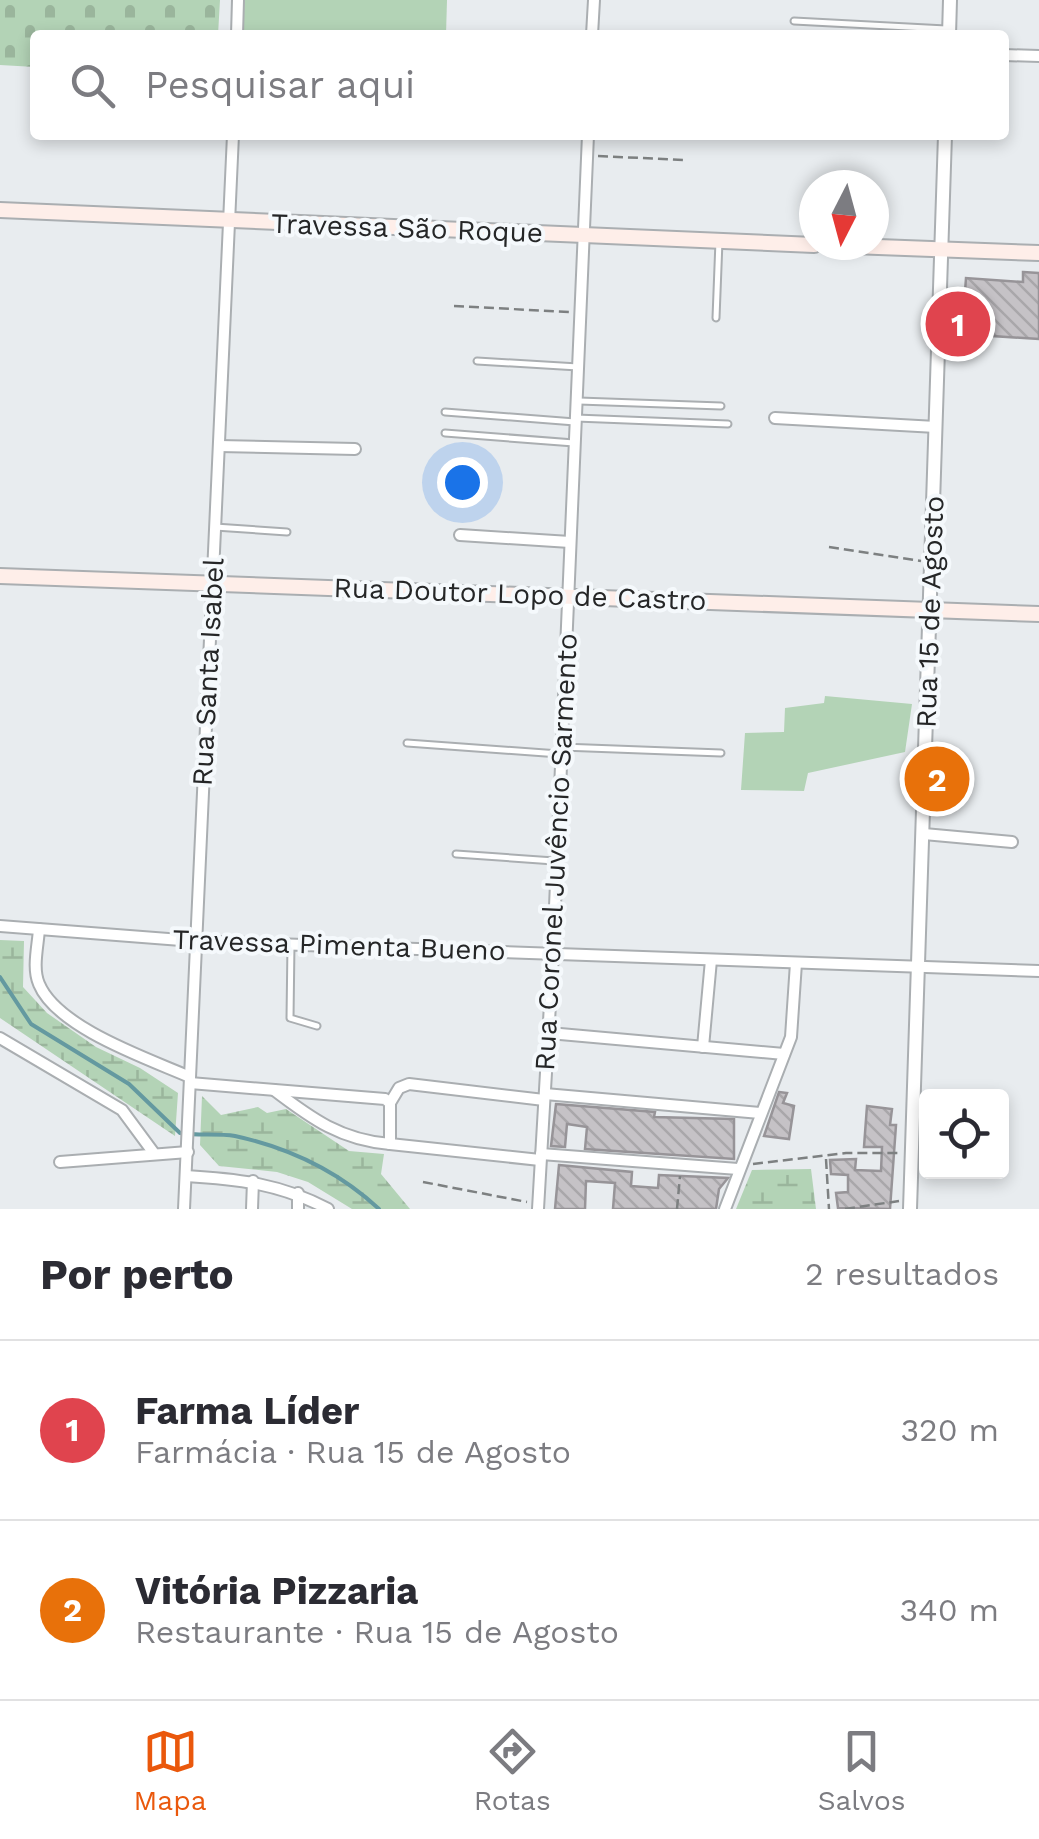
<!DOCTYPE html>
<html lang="pt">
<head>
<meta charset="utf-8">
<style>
  body { margin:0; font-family:"Work Sans",sans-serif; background:#f7f7f7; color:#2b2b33 }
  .controls { position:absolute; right:30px; bottom:30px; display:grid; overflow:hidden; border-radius:10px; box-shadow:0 5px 15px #0003 }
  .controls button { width:90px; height:90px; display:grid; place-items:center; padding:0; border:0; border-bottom:2px solid #e1e1e2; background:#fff; color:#2b2b33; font:50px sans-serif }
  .compass { position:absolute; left:799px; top:170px; width:90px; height:90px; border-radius:50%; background:#fff; box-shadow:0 5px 15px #0003; rotate:186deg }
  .you { position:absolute; left:462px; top:482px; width:35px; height:35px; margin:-25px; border:8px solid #fff; border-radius:50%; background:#1a73e8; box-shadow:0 0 0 15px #1a73e833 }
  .badge { display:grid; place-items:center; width:65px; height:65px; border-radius:50%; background:#ea580c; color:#fff; font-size:32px; font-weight:700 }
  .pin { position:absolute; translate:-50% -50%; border:5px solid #fff; box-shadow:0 2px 10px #0006 }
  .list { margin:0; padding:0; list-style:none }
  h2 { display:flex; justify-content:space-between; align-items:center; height:130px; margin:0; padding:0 40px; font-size:42px }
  h2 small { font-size:32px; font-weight:400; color:#7c7c81 }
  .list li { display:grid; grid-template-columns:65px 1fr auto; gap:30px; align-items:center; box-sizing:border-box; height:180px; padding:0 40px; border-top:2px solid #e1e1e2 }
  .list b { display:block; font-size:38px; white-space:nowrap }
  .list p { margin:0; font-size:32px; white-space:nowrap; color:#7c7c81 }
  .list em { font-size:32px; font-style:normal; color:#7c7c81 }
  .icon { flex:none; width:55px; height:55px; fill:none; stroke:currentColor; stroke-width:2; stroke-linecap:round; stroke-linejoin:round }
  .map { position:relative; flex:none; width:1039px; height:1209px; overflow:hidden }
  .search { position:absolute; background:#fff; box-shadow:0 5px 15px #0003; left:30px; right:30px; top:30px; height:110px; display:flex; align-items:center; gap:25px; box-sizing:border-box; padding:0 35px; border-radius:10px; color:#7c7c81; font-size:38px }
  .sheet { height:490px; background:#fff }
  nav { display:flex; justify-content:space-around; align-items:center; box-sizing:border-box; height:140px; border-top:2px solid #e1e1e2; background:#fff; font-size:28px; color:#7c7c81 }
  nav a { display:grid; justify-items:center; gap:5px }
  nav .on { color:#ea580c }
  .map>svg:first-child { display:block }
  .grass { fill:#b3d3b6 }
  .wetland { fill:url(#wetland-marsh) }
  .cemetery { fill:url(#cemetery-stones) }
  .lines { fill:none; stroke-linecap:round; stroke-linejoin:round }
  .stream { stroke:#6499a0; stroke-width:4 }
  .building { fill:url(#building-back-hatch); stroke:#979498; stroke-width:2.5 }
  .service-casing { stroke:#aaaeb1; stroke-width:9 }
  .minor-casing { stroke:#aaaeb1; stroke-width:14 }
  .tertiary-casing { stroke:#aaaeb1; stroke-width:16 }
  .secondary-casing { stroke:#aaaeb1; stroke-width:18 }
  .path { stroke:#7d8081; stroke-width:2.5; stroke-dasharray:10 5; stroke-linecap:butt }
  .service { stroke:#fff; stroke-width:5 }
  .minor { stroke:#fff; stroke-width:10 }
  .tertiary { stroke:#fff; stroke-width:12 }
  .secondary { stroke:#feeee9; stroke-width:14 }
  .labels { text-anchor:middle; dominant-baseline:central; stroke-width:8; stroke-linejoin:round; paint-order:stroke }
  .street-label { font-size:28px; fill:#252627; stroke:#f5f9fc }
</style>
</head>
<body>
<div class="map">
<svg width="1039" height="1209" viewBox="0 0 1039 1209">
  <defs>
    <pattern id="wetland-marsh" width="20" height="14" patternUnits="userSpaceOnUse" patternTransform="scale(2.5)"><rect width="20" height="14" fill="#b3d3b6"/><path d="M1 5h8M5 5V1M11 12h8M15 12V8" fill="none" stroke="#9ab59c"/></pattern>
    <pattern id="cemetery-stones" width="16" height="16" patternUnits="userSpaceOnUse" patternTransform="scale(2.5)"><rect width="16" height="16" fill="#b3d3b6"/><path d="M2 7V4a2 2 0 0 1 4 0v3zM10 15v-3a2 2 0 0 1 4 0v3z" fill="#9ab59c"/></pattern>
    <pattern id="building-back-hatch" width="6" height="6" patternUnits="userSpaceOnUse" patternTransform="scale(2.5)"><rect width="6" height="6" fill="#c5c2c6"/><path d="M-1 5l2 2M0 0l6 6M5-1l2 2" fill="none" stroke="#a9a7aa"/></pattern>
  </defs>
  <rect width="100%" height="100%" fill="#e8ecef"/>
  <!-- grass -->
  <g class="grass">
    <polygon points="243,0 447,0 446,35 242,35"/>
    <polygon points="825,696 912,704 905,752 808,773 804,791 741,790 745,733 784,732 785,708 824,703"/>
  </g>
  <!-- wetland -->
  <g class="wetland">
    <polygon points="0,940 24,941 23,987 47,1013 96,1047 140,1068 178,1093 175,1136 0,1018"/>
    <polygon points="202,1096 221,1115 258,1107 267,1113 286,1109 349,1151 384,1154 381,1174 410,1209 352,1209 308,1182 277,1172 219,1166 200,1145"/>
    <polygon points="811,1169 816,1209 736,1209 752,1170"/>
  </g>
  <!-- cemetery -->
  <polygon class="cemetery" points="0,0 220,0 218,35 35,35 35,67 0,65"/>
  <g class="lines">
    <!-- stream -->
    <path class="stream" d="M 0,977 L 31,1024 L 129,1084 L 180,1133 C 198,1136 218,1133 235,1136 C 290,1148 338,1171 379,1209"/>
  </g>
  <!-- building -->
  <g class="building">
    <polygon points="1023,272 1039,273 1039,339 962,334 966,278 1023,282"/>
    <polygon points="779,1092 787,1093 783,1103 794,1106 789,1139 764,1136"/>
    <polygon points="556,1104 655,1112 654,1117 734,1119 734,1159 585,1149 587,1127 567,1124 565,1147 551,1146"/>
    <polygon points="867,1106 892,1109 890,1125 896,1125 890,1209 838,1208 836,1193 848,1192 848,1175 831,1174 830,1160 856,1159 855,1170 881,1171 882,1147 864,1147"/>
    <polygon points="559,1165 632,1172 631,1186 658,1188 659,1175 728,1178 719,1189 716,1209 613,1209 615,1183 586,1181 585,1209 555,1209"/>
  </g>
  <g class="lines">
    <defs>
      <g id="service">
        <polyline points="794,21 946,29"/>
        <polyline points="716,318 719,241"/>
        <polyline points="477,361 578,367"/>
        <polyline points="579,401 721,406"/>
        <polyline points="445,412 575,422"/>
        <polyline points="576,418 728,424"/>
        <polyline points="445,433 574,443"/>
        <polyline points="215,527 287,532"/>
        <polyline points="407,743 559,754"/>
        <polyline points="562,747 721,753"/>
        <polyline points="456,854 554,861"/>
        <polyline points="291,944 290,1018 317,1026"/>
      </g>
      <g id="minor">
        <polyline points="237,35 238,0"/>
        <polyline points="592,35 594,0"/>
        <polyline points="1004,55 1039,56"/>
        <polyline points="775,418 936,427"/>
        <polyline points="219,446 355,449"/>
        <polyline points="460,535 570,542"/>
        <polyline points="924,834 1012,842"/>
        <polyline points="0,926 194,941 1039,971"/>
        <path d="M 39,929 C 38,946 32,968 39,984 C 57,1028 149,1059 190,1077"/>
        <polyline points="549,1033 784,1054"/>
        <polyline points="0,1038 122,1110 153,1152"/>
        <polyline points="703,1047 711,960"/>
        <polyline points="190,1083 385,1099 390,1103 390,1144 540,1160"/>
        <path d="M 274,1090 C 312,1119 341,1140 390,1144"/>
        <polyline points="545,1094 760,1113"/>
        <polyline points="390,1103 399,1088 409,1084 544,1100"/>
        <polyline points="541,1154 738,1169"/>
        <polyline points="60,1162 188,1152"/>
        <path d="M 186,1176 C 238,1179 281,1184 328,1209"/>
        <polyline points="184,1209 233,135"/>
        <polyline points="252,1209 253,1181"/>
        <polyline points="298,1209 298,1193"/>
        <polyline points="538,1209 553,953 588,135"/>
        <polyline points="725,1209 791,1037 796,963"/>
      </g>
      <g id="tertiary">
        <polyline points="949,35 950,0"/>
        <polyline points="910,1209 945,135"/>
      </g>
      <g id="secondary">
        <polyline points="0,210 814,245"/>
        <polyline points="825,245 1039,253"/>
        <polyline points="0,576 1039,614"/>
      </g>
    </defs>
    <!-- service casing -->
    <use href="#service" class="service-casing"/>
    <!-- minor casing -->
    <use href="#minor" class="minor-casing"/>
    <!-- tertiary casing -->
    <use href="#tertiary" class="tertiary-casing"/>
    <!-- secondary casing -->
    <use href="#secondary" class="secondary-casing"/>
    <!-- path -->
    <g class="path">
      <polyline points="598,156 685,160"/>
      <polyline points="454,306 569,312"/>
      <polyline points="829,547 921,561"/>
      <polyline points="826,1159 829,1209"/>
      <polyline points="753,1164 846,1153 899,1153"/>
      <polyline points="423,1182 527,1202"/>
      <polyline points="677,1209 680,1176"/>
      <polyline points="845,1209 899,1201"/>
    </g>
    <!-- service -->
    <use href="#service" class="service"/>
    <!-- minor -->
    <use href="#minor" class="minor"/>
    <!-- tertiary -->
    <use href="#tertiary" class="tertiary"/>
    <!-- secondary -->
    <use href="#secondary" class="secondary"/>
  </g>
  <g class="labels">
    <!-- street labels -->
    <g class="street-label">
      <text transform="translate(407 228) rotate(2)">Travessa São Roque</text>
      <text transform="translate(520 594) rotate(2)">Rua Doutor Lopo de Castro</text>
      <text transform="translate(930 612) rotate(-88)">Rua 15 de Agosto</text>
      <text transform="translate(208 672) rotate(-87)">Rua Santa Isabel</text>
      <text transform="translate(556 852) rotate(-87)">Rua Coronel Juvêncio Sarmento</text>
      <text transform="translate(339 945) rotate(2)">Travessa Pimenta Bueno</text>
    </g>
  </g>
</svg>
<div class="controls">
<button><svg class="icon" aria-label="locate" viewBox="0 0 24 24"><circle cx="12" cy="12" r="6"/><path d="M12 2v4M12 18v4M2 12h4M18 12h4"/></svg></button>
</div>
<svg class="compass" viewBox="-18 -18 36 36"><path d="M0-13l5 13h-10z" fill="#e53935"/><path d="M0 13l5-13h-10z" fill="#7c7c81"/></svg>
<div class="you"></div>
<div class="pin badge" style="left:958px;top:324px;background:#e0444e">1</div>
<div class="pin badge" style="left:937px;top:779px;background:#e8710a">2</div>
<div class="search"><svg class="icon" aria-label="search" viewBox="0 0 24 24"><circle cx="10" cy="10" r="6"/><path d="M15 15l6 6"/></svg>Pesquisar aqui</div>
</div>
<section class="sheet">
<h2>Por perto<small>2 resultados</small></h2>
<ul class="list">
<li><span class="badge" style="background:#e0444e">1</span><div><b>Farma Líder</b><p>Farmácia · Rua 15 de Agosto</p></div><em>320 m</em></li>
<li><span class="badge" style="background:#e8710a">2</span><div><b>Vitória Pizzaria</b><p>Restaurante · Rua 15 de Agosto</p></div><em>340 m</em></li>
</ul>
</section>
<nav>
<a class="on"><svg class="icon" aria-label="map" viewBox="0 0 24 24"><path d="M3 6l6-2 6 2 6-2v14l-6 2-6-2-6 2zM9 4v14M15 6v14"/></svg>Mapa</a>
<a><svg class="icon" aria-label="directions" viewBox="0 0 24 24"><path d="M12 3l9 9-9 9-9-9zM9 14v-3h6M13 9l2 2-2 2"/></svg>Rotas</a>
<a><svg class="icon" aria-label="saved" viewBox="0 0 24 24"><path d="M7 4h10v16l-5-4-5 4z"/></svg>Salvos</a>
</nav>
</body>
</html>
